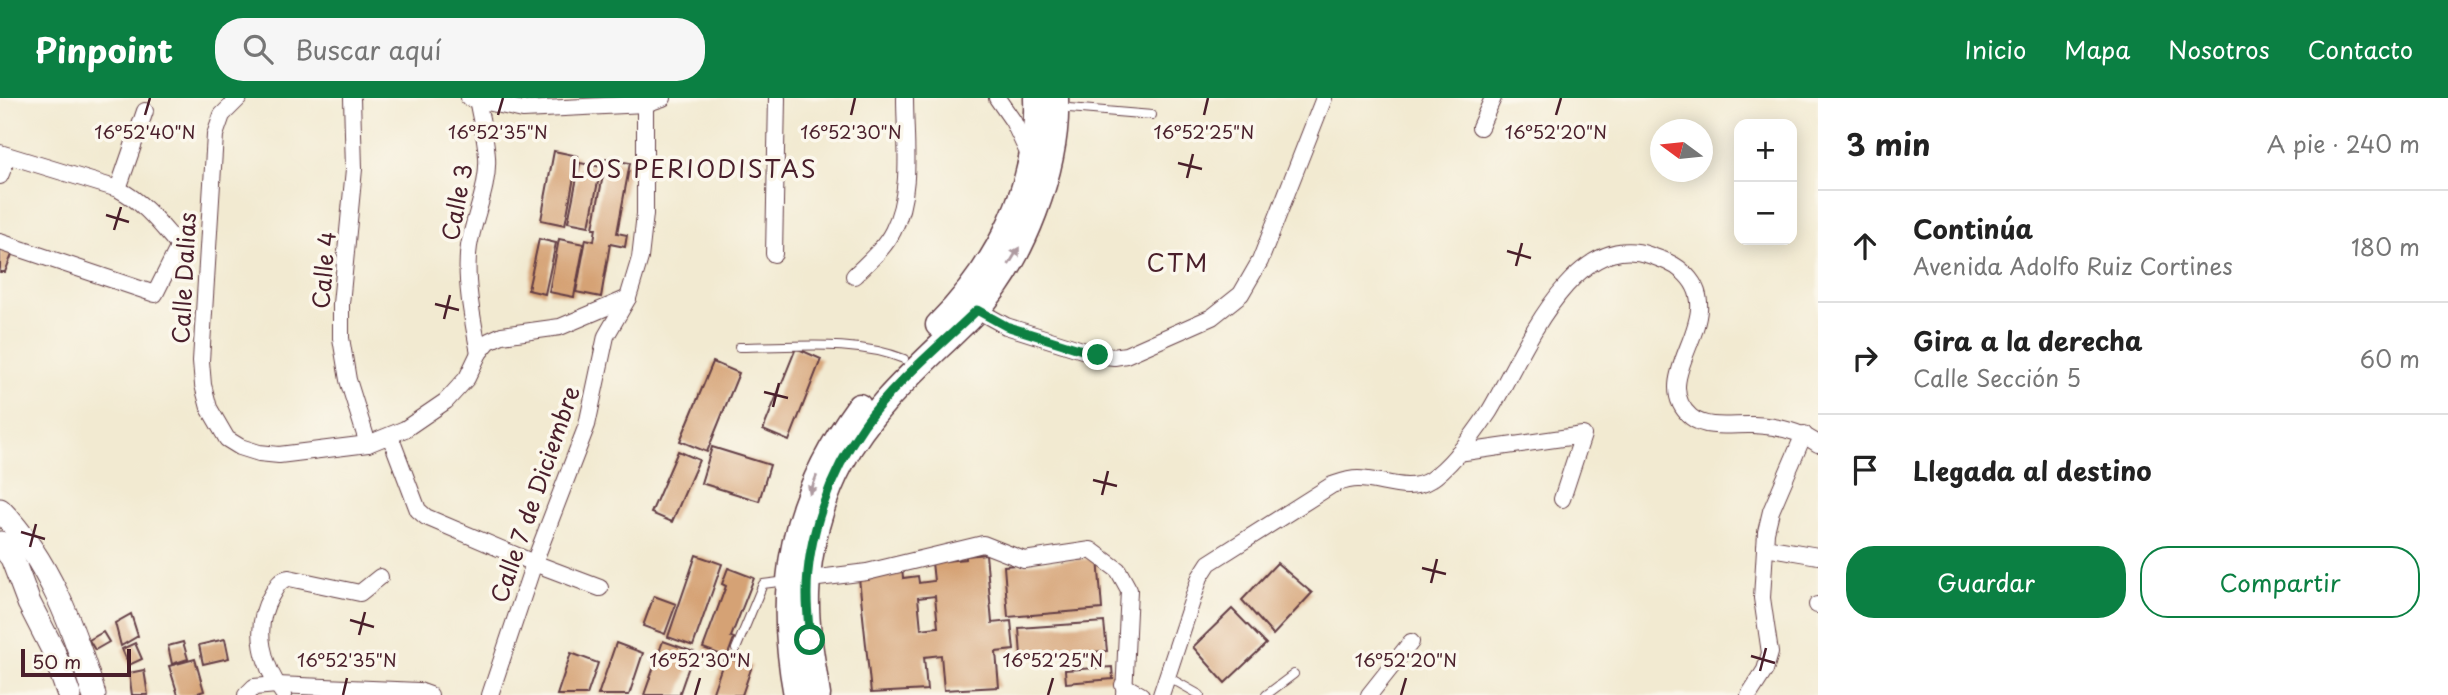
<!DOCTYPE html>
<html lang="es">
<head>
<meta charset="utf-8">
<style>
  body { margin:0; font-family:"Playpen Sans",sans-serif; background:#f6f6f6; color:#222 }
  .controls { position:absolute; right:21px; top:21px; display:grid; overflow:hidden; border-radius:14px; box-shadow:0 4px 18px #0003 }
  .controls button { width:63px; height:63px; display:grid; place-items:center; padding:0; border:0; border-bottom:2px solid #e0e0e0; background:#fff; color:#222; font:35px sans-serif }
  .compass { position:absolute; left:1650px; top:21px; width:63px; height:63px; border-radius:50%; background:#fff; box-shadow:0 4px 18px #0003; rotate:285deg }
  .scale { position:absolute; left:21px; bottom:18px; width:110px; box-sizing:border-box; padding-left:7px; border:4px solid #4a1f2b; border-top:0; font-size:19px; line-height:24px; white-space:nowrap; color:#4a1f2b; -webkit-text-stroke:5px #fbf7ec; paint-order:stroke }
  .stop { position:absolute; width:21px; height:21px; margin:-16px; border:5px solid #0b8043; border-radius:50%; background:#fff }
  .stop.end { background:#0b8043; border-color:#fff; box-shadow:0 2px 7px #0008 }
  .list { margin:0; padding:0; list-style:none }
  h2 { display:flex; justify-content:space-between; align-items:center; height:91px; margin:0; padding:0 28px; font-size:30px }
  h2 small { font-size:23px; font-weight:400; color:#767676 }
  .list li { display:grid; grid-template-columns:46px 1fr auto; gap:21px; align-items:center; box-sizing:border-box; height:112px; padding:0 28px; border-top:2px solid #e0e0e0 }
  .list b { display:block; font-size:26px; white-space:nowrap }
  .list p { margin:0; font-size:23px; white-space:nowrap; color:#767676 }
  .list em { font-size:23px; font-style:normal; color:#767676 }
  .actions { display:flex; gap:14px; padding:21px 28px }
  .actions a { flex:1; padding:16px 0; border:2px solid #0b8043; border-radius:28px; text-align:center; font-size:24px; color:#0b8043 }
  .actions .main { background:#0b8043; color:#fff }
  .icon { flex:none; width:38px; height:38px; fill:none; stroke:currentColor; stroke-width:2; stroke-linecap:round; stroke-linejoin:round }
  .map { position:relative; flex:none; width:1818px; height:597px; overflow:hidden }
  header { display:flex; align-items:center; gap:42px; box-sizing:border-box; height:98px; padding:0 35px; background:#0b8043; color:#fff }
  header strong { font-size:33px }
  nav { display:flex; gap:38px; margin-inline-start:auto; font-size:24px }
  .search { width:490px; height:63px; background:#f6f6f6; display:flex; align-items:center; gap:18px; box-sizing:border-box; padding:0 24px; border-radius:28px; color:#767676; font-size:26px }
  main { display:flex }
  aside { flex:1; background:#fff }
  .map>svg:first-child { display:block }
  .building { fill:#d5a274; fill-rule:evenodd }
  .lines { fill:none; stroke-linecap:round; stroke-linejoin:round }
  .lane-casing { stroke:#633d44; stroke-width:10 }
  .street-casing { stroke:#633d44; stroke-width:18 }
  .secondary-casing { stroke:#633d44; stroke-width:25 }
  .primary-casing { stroke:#633d44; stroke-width:27 }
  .lane { stroke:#fff; stroke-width:8 }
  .street { stroke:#fff; stroke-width:16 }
  .secondary { stroke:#fff; stroke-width:23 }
  .primary { stroke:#fff; stroke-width:24 }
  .oneway { fill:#ae9aa0 }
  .route { stroke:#0b8043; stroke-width:9 }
  .ticks { fill:none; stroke:#4a1f2b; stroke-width:2.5 }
  .labels { text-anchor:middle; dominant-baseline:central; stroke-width:7; stroke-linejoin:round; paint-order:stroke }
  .street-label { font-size:23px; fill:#4a1f2b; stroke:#fbf7ec }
  .neighbourhood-label { font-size:24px; letter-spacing:2px; fill:#4a1f2b; stroke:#fbf7ec }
  .ticks-label { font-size:18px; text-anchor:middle; fill:#4a1f2b; stroke:#fbf7ec; stroke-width:7; stroke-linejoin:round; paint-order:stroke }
</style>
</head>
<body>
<header>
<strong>Pinpoint</strong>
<div class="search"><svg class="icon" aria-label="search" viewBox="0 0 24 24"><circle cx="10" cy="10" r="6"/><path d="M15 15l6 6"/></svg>Buscar aquí</div>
<nav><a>Inicio</a><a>Mapa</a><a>Nosotros</a><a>Contacto</a></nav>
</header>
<main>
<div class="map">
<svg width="1818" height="597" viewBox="0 0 1818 597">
  <rect width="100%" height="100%" fill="#fbf7ec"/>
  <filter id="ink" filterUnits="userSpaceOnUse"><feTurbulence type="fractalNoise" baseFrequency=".0143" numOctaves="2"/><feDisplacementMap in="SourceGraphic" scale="14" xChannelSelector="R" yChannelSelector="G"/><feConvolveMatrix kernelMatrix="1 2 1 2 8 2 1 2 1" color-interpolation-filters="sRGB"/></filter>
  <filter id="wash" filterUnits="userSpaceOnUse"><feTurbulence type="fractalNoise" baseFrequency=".00686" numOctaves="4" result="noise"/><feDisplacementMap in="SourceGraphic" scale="28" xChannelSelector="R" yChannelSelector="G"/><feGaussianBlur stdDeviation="1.57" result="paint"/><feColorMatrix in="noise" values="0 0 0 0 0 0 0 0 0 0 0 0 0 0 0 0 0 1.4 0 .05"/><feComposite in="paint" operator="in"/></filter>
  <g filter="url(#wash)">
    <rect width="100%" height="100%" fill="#f2ead1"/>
    <g id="blocks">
      <!-- building -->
      <g class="building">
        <polygon points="554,53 578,58 565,127 541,122"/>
        <polygon points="606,61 630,65 617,135 627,137 625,149 610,146 601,199 576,194 586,141 594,143 596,130 593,130"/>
        <polygon points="580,65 601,69 589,128 568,124"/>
        <polygon points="539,141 556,145 545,196 528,192"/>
        <polygon points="559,141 584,146 574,199 549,194"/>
        <polygon points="0,151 13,154 5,174 0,174"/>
        <polygon points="796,250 821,261 789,343 763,332"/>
        <polygon points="713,264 739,275 707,354 680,343"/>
        <polygon points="712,349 770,367 759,403 701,385"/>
        <polygon points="678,353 699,362 672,424 651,415"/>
        <path d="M 986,456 L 992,525 L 1011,523 L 1014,552 L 996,554 L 999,589 L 944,592 L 941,557 L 924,559 L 927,592 L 871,595 L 859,480 L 902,468 L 903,480 L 918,478 L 919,485 L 934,483 L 932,464 L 966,461 L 966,458 ZM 935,498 L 938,529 L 921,531 L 918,500 Z"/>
        <polygon points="696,457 722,466 693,548 668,539"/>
        <polygon points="1098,460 1102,511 1008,519 1004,468"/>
        <polygon points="1277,465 1312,495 1273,537 1242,502"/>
        <polygon points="728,470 754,480 731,539 734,540 727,559 703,550 726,488 722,486"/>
        <polygon points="654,498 676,506 665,536 643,528"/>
        <polygon points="1232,511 1266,546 1225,585 1193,549"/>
        <polygon points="131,516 138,538 121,548 115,525"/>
        <polygon points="1104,524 1107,553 1021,558 1019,530"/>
        <polygon points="103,534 109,544 95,552 89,542"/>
        <polygon points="225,541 229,560 203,566 199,547"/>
        <polygon points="663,543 694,554 679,597 644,597"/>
        <polygon points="183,544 188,561 172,566 168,548"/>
        <polygon points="135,545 142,561 129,567 122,551"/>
        <polygon points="616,545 643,555 629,597 598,597"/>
        <polygon points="571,555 598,565 587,597 557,597"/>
        <polygon points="725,559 752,568 742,597 712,597"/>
        <polygon points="195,561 204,593 191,597 178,597 169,568"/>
        <polygon points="1112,569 1113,581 1066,585 1065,572"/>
        <polygon points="144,572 148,597 132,597 129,575"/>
      </g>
    </g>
  </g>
  <g filter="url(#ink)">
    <use href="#blocks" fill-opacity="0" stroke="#633d44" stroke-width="2"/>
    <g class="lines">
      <defs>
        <g id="lane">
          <polyline points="1057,9 1152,17"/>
          <path d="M 739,249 C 792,249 855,241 904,261"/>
          <polyline points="736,551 763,486 787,483"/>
          <polyline points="1168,579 1200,597"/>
          <polyline points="1266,597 1294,576"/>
        </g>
        <g id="street">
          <polyline points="239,0 222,17 215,37 201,263 203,287 209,310 227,341 240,349 259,355 279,357 368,346 405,331 446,303 467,280 479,255 489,243 502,237 560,229 628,200"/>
          <polyline points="352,0 354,71 341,206 341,240 348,282 368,346"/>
          <polyline points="469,0 523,12 645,6 663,0"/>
          <path d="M 477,0 C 480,19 486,39 487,59 C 489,89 474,118 469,148 C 464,180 473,224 479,255"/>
          <polyline points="997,0 1013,23 1030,59"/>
          <polyline points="1480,29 1493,0"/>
          <path d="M 0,55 L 118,91 C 145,105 160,126 179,148"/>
          <polyline points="0,78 8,58"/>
          <polyline points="118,91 145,13"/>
          <polyline points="0,144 155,196 179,148"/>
          <polyline points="774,156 777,0"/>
          <path d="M 854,178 C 868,164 884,151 893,133 C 913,94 905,43 905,0"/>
          <polyline points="977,212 1006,228 1098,257 1114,259 1126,257 1212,219 1241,196 1260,163 1324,0"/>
          <polyline points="390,338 418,412 426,419 534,465 600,490"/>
          <polyline points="1458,355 1583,337 1562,401"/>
          <polyline points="1765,449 1818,458"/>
          <polyline points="802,482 867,474 983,446 1024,462 1091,452 1118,472 1129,492 1124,597"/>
          <polyline points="1817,507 1818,507"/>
          <polyline points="1123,587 1141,597"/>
          <polyline points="246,597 254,589 277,587 419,593 430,597"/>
          <path d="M 284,597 C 263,568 252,531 271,498 C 276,490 279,481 289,480 L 360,495 L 380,479"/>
          <polyline points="490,597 534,465 587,327 606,238 628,200 640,160 645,116 645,6"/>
          <path d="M 1161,597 L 1200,479 L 1209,465 L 1332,387 C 1341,384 1348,381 1358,381 C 1381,381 1408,396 1430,382 C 1451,368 1475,335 1489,314 C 1521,262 1570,130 1649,157 C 1661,161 1673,165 1682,173 C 1735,218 1644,278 1691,319 C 1707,332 1734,326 1753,327 C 1776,328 1799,332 1818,346"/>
          <polyline points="1369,597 1411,544"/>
          <polyline points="1749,597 1765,572 1770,555 1762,500 1766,434 1771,413 1804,336"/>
        </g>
        <g id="secondary">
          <path d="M 0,412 C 49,462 74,531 94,597"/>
          <polyline points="0,445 12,460 29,505 53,552 69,597"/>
        </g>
        <g id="primary">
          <path d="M 938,227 C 998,167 1039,87 1036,0"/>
          <path d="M 796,597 C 775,486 792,400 859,308"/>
          <path d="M 818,597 C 813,564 806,530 807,497 C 808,452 821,403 842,364 C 874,304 928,262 975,214 C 1023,164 1059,69 1056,0"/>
        </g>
      </defs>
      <!-- lane casing -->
      <use href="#lane" class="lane-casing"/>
      <!-- street casing -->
      <use href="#street" class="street-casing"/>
      <!-- secondary casing -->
      <use href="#secondary" class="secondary-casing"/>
      <!-- primary casing -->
      <use href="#primary" class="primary-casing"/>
      <!-- lane -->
      <use href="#lane" class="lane"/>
      <!-- street -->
      <use href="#street" class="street"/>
      <!-- secondary -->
      <use href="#secondary" class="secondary"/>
      <!-- primary -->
      <use href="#primary" class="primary"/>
    </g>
    <!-- one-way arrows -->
    <defs><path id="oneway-solid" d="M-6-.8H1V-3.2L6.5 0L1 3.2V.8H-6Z" transform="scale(1.75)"/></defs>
    <g class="oneway">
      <use href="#oneway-solid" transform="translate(1014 158) rotate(-59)"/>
      <use href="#oneway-solid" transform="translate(813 387) rotate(111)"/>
    </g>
  </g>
  <g class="lines" filter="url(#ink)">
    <!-- route -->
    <path class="route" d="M 810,542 C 809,528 807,513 807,499 C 806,440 830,375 864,327 C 893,286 941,247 977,212 L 1006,228 L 1098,257"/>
  </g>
  <!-- ticks -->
  <path class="ticks" d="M 145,17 L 150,0M 498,17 L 503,0M 851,17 L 855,0M 1204,17 L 1208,0M 1556,17 L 1561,0M 1178,65 L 1202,71M 1187,80 L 1193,56M 106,117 L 129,124M 114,132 L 121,109M 1507,153 L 1531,160M 1516,168 L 1522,145M 435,206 L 459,212M 444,221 L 450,197M 764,294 L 788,300M 773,309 L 779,285M 1093,382 L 1117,388M 1102,397 L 1108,373M 21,434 L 45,441M 30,449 L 36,426M 1422,470 L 1446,476M 1431,485 L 1437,461M 350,522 L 374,529M 359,537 L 365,514M 1751,558 L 1775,565M 1760,573 L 1766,550M 343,597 L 347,580M 695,597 L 700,580M 1048,597 L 1053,580M 1401,597 L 1406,580"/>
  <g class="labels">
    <!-- street labels -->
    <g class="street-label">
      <text transform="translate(456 104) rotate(-79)">Calle 3</text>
      <text transform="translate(323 172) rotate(-85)">Calle 4</text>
      <text transform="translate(183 180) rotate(-87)">Calle Dalias</text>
      <text transform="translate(534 396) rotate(-71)">Calle 7 de Diciembre</text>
    </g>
    <!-- neighbourhood labels -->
    <g class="neighbourhood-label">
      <text x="694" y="70">LOS PERIODISTAS</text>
      <text x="1178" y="164">CTM</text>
    </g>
  </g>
  <g class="ticks-label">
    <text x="145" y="41">16°52'40"N</text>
    <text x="498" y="41">16°52'35"N</text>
    <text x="851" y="41">16°52'30"N</text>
    <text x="1204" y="41">16°52'25"N</text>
    <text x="1556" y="41">16°52'20"N</text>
    <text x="347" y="569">16°52'35"N</text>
    <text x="700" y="569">16°52'30"N</text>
    <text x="1053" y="569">16°52'25"N</text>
    <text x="1406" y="569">16°52'20"N</text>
  </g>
</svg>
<div class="controls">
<button>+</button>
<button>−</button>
</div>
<svg class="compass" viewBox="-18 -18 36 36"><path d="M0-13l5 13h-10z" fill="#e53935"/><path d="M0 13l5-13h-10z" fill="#767676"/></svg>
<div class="scale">50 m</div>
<div class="stop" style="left:810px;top:542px"></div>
<div class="stop end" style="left:1098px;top:257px"></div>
</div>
<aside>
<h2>3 min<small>A pie · 240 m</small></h2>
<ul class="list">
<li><svg class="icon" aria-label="ahead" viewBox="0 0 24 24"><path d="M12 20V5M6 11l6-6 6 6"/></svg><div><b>Continúa</b><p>Avenida Adolfo Ruiz Cortines</p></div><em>180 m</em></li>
<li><svg class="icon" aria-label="right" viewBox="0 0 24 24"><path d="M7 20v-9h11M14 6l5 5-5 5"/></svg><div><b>Gira a la derecha</b><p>Calle Sección 5</p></div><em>60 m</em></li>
<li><svg class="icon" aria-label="arrive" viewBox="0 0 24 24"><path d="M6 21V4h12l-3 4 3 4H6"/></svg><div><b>Llegada al destino</b></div></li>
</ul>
<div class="actions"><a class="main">Guardar</a><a>Compartir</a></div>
</aside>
</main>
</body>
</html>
